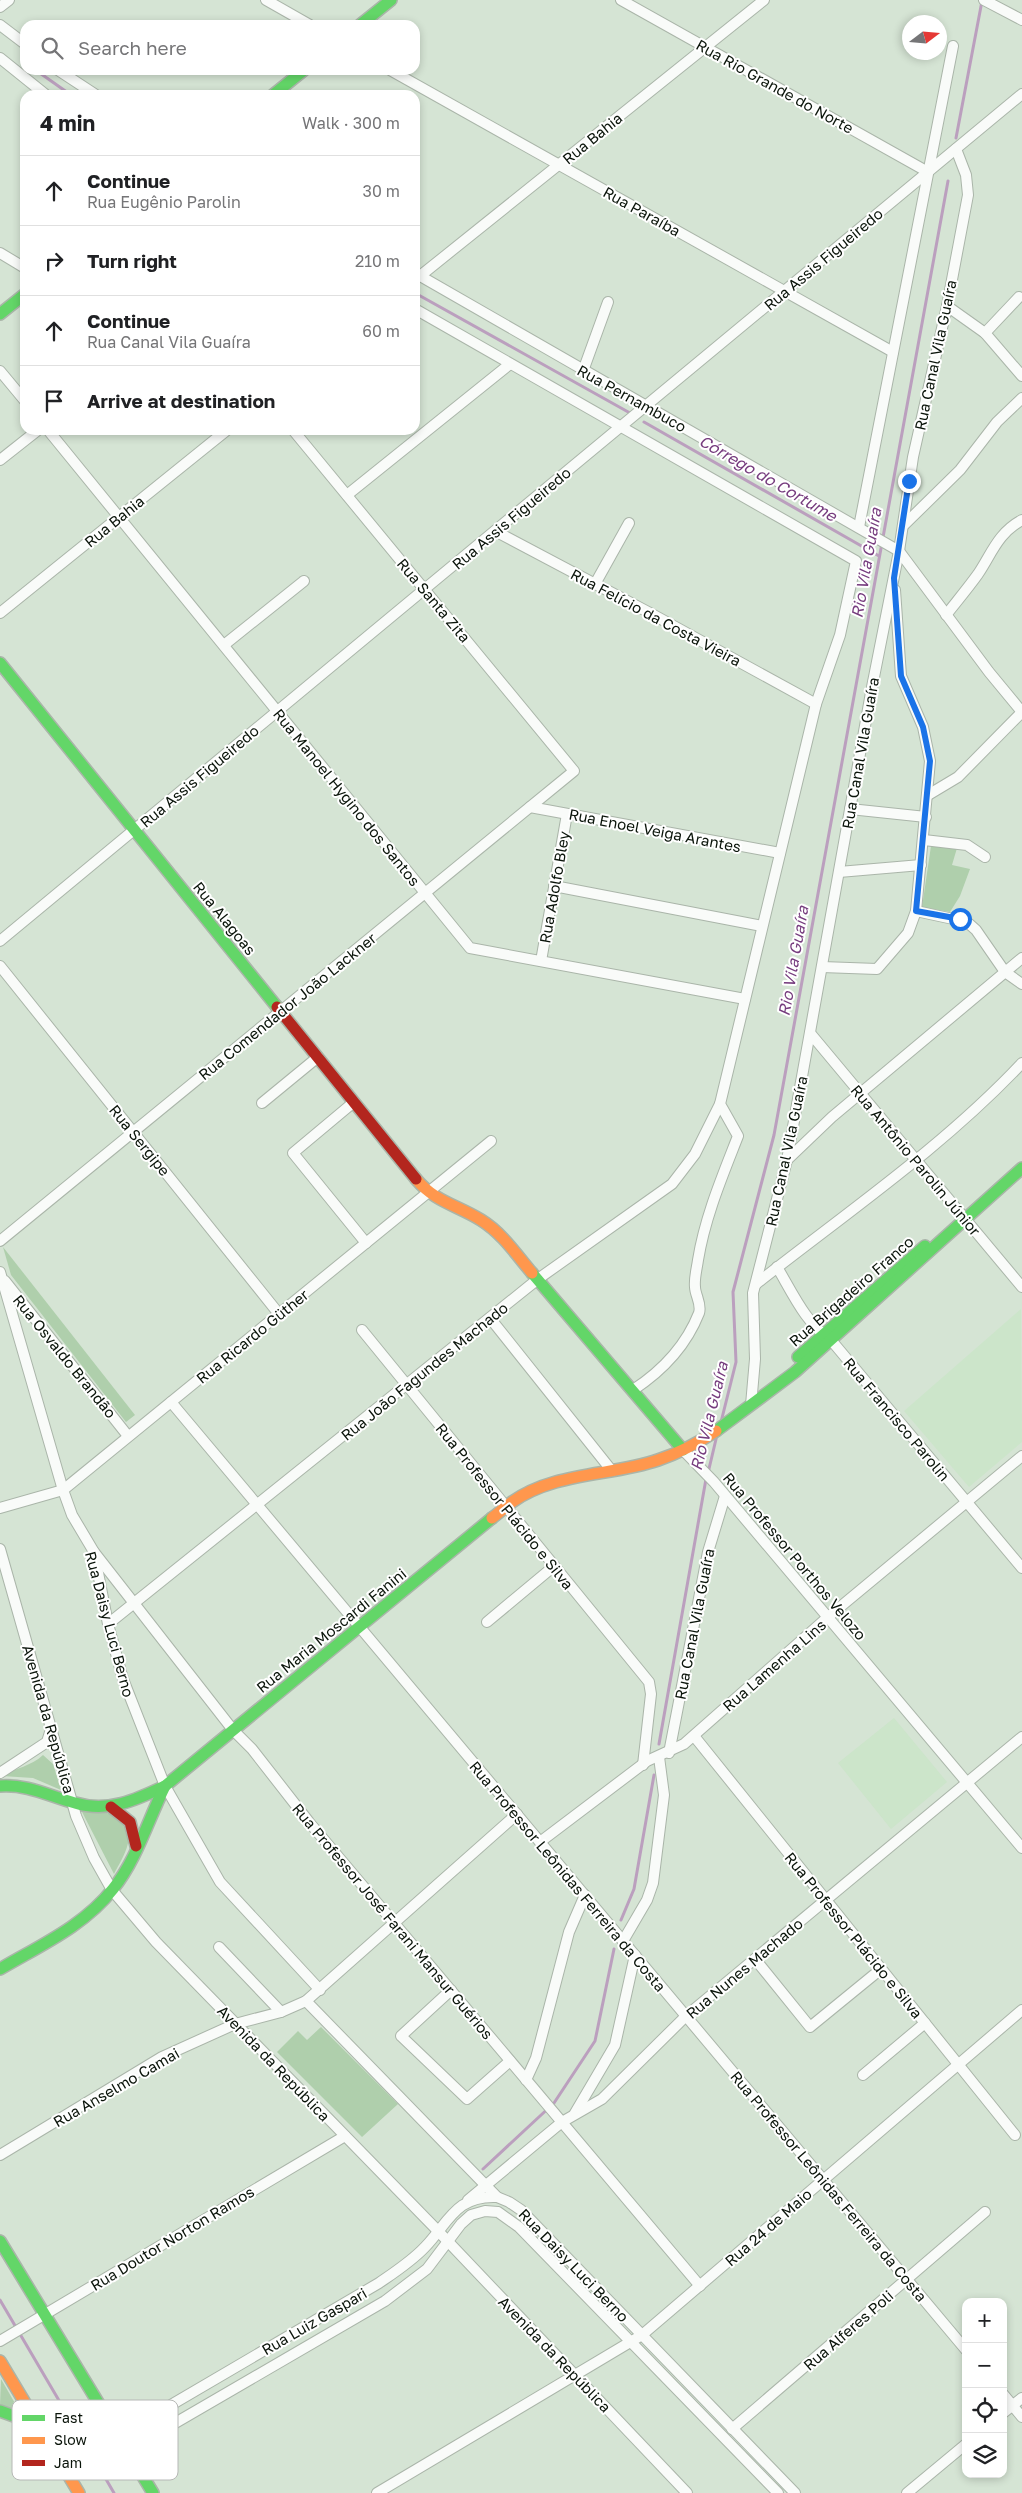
<!DOCTYPE html>
<html lang="en">
<head>
<meta charset="utf-8">
<style>
  body { margin:0; font-family:"Golos Text",sans-serif; background:#f2f2f2; color:#202124 }
  .controls { position:absolute; right:15px; bottom:15px; display:grid; overflow:hidden; border-radius:10px; box-shadow:0 2px 8px #0003 }
  .controls button { width:45px; height:45px; display:grid; place-items:center; padding:0; border:0; border-bottom:1px solid #e0e0e0; background:#fff; color:#202124; font:25px sans-serif }
  .compass { position:absolute; left:902px; top:15px; width:45px; height:45px; border-radius:50%; background:#fff; box-shadow:0 2px 8px #0003; rotate:74deg }
  .stop { position:absolute; width:15px; height:15px; margin:-11px; border:4px solid #1a73e8; border-radius:50%; background:#fff }
  .stop.end { background:#1a73e8; border-color:#fff; box-shadow:0 1px 5px #0008 }
  .list { margin:0; padding:0; list-style:none }
  h2 { display:flex; justify-content:space-between; align-items:center; height:65px; margin:0; padding:0 20px; font-size:21px }
  h2 small { font-size:16px; font-weight:400; color:#757577 }
  .list li { display:grid; grid-template-columns:32px 1fr auto; gap:15px; align-items:center; box-sizing:border-box; height:70px; padding:0 20px; border-top:1px solid #e0e0e0 }
  .list b { display:block; font-size:19px; white-space:nowrap }
  .list p { margin:0; font-size:16px; white-space:nowrap; color:#757577 }
  .list em { font-size:16px; font-style:normal; color:#757577 }
  .icon { flex:none; width:28px; height:28px; fill:none; stroke:currentColor; stroke-width:2; stroke-linecap:round; stroke-linejoin:round }
  .map { position:relative; flex:none; width:1022px; height:2493px; overflow:hidden }
  .search { position:absolute; background:#fff; box-shadow:0 2px 8px #0003; left:20px; top:20px; width:400px; height:55px; display:flex; align-items:center; gap:12px; box-sizing:border-box; padding:0 18px; border-radius:15px; color:#757577; font-size:19px }
  .panel { position:absolute; background:#fff; box-shadow:0 2px 8px #0003; left:20px; top:90px; width:400px; height:345px; border-radius:15px }
  .map>svg:first-child { display:block }
  .built { fill:#cce5ca }
  .green { fill:#afcfac }
  .lines { fill:none; stroke-linecap:round; stroke-linejoin:round }
  .stream { stroke:#bb9fbe; stroke-width:3 }
  .street-casing { stroke:#aab5a9; stroke-width:12 }
  .fast-casing { stroke:#aab5a9; stroke-width:14 }
  .slow-casing { stroke:#aab5a9; stroke-width:14 }
  .jam-casing { stroke:#aab5a9; stroke-width:14 }
  .street { stroke:#f9fbf9; stroke-width:10 }
  .fast { stroke:#63d668; stroke-width:11 }
  .slow { stroke:#ff974d; stroke-width:11 }
  .jam { stroke:#b3261e; stroke-width:11 }
  .route { stroke:#1a73e8; stroke-width:6 }
  .labels { text-anchor:middle; dominant-baseline:central; stroke-width:4; stroke-linejoin:round; paint-order:stroke }
  .street-label { font-size:15px; fill:#0a140a; stroke:#fff }
  .water-label { font-size:16px; font-style:italic; fill:#763c7e; stroke:#fff }
  .key { fill:#fff; stroke:#b6b8b6; stroke-width:1 }
  .key-label { font-size:14px; fill:#0a140a }
</style>
</head>
<body>
<div class="map">
<svg width="1022" height="2493" viewBox="0 0 1022 2493">
  <rect width="100%" height="100%" fill="#d5e4d4"/>
  <!-- built -->
  <g class="built">
    <polygon points="1021,1309 1022,1442 969,1487 904,1411"/>
    <polygon points="894,1718 947,1782 891,1829 838,1763"/>
  </g>
  <!-- green -->
  <g class="green">
    <polygon points="931,846 957,848 952,865 970,869 960,896 950,912 922,907"/>
    <polygon points="3,1247 135,1415 126,1422 11,1275"/>
    <path d="M 43,1755 L 53,1764 L 61,1790 L 33,1778 L 2,1776 C 15,1768 32,1766 43,1755 Z"/>
    <path d="M 81,1810 C 91,1812 104,1811 113,1815 C 142,1829 124,1855 114,1874 Z"/>
    <polygon points="321,2027 398,2104 362,2137 277,2052 298,2031 307,2040"/>
    <polygon points="1,2379 20,2412 0,2405"/>
  </g>
  <g class="lines">
    <!-- stream -->
    <g class="stream">
      <polyline points="37,71 71,95"/>
      <polyline points="956,138 982,1"/>
      <polyline points="415,293 630,413"/>
      <polyline points="644,422 879,556"/>
      <polyline points="721,1422 736,1362 733,1292 774,1135 948,181"/>
      <polyline points="708,1473 717,1435"/>
      <polyline points="659,1744 706,1479"/>
      <polyline points="621,1920 634,1889 654,1775"/>
      <polyline points="483,2169 554,2103 595,2041 614,1949"/>
      <polyline points="0,2300 91,2455"/>
      <polyline points="96,2462 114,2493"/>
    </g>
    <defs>
      <g id="street">
        <polyline points="266,0 310,25"/>
        <polyline points="621,0 928,172"/>
        <polyline points="984,0 1022,20"/>
        <polyline points="0,7 9,0"/>
        <polyline points="0,25 25,44"/>
        <polyline points="0,58 46,95"/>
        <polyline points="58,70 96,95"/>
        <polyline points="390,70 893,352"/>
        <polyline points="0,253 25,268"/>
        <polyline points="415,273 899,551 989,672 1022,712"/>
        <polyline points="420,276 764,0"/>
        <polyline points="947,306 985,333 1022,376"/>
        <path d="M 415,309 L 856,561 L 840,635 L 816,704 L 720,1104 L 738,1136 C 722,1177 705,1217 698,1260 C 697,1268 694,1278 695,1287 C 695,1295 702,1304 699,1313 C 686,1346 662,1371 633,1390"/>
        <polyline points="985,333 1019,297"/>
        <polyline points="0,371 25,401"/>
        <polyline points="583,371 608,302"/>
        <polyline points="48,430 470,948 745,999"/>
        <polyline points="0,460 38,430"/>
        <polyline points="347,495 510,364"/>
        <polyline points="904,525 960,470 997,422 1022,398"/>
        <polyline points="859,527 953,46"/>
        <polyline points="495,531 650,613 816,704"/>
        <polyline points="595,584 629,523"/>
        <polyline points="0,613 227,430"/>
        <path d="M 946,615 C 957,601 968,588 978,574 C 992,553 998,533 1022,520"/>
        <polyline points="224,645 304,581"/>
        <polyline points="928,795 958,777 1022,712"/>
        <polyline points="530,807 780,853"/>
        <polyline points="850,809 926,817"/>
        <polyline points="924,840 967,845 985,857"/>
        <polyline points="839,872 921,865"/>
        <polyline points="554,886 762,926"/>
        <polyline points="916,911 967,922 976,930 1005,972 1022,984"/>
        <polyline points="0,941 1022,94"/>
        <polyline points="541,961 567,814"/>
        <polyline points="0,966 279,1314"/>
        <polyline points="822,967 877,969 908,933 916,911 930,761 923,727 901,676 895,590"/>
        <polyline points="810,1033 1022,1287"/>
        <polyline points="354,1102 293,1153 366,1243"/>
        <polyline points="262,1103 318,1057"/>
        <polyline points="787,1160 832,1117 1022,958"/>
        <polyline points="0,1241 574,771 293,430"/>
        <path d="M 777,1267 C 792,1292 806,1324 831,1340 L 1022,1568"/>
        <polyline points="0,1272 63,1490 72,1515 94,1552 108,1624 123,1679 165,1786 220,1882 320,1990"/>
        <polyline points="5,1281 128,1436"/>
        <path d="M 756,1284 C 846,1213 943,1147 1022,1063"/>
        <polyline points="490,1318 612,1471"/>
        <polyline points="362,1330 649,1682 651,1694 643,1765"/>
        <polyline points="171,1402 966,2350"/>
        <polyline points="751,1405 755,1359 753,1293 787,1160 872,687 899,551 913,457 947,306 968,195 966,175 956,149"/>
        <polyline points="683,1450 714,1482 1022,1848"/>
        <polyline points="0,1508 63,1490 491,1141"/>
        <polyline points="0,1549 76,1816 94,1858 112,1890 156,1942 438,2231 687,2493"/>
        <polyline points="94,1552 233,1730 252,1749 309,1822 700,2286"/>
        <polyline points="487,1622 553,1567"/>
        <polyline points="108,1624 538,1279 672,1184 695,1154 720,1104"/>
        <polyline points="694,1736 1015,2135"/>
        <polyline points="669,1753 708,1552 725,1496"/>
        <polyline points="0,1773 47,1742 51,1729"/>
        <polyline points="540,1842 647,1761 684,1744 828,1617 1022,1456"/>
        <polyline points="623,1941 647,1900 653,1883 664,1795 659,1757"/>
        <polyline points="219,1947 281,2012"/>
        <polyline points="755,1959 810,2027 881,1969"/>
        <polyline points="451,1990 401,2036 467,2099 510,2061"/>
        <polyline points="306,2001 497,2197 509,2202 521,2210 795,2493"/>
        <polyline points="863,2075 925,2023"/>
        <polyline points="526,2080 536,2058 569,1932 585,1895"/>
        <polyline points="575,2113 615,2045 635,1955"/>
        <polyline points="0,2155 162,2057 235,2024 281,2012 306,2001 517,1814"/>
        <polyline points="468,2200 562,2122 602,2099 686,2016 1022,1737"/>
        <polyline points="0,2341 345,2136"/>
        <polyline points="1003,2394 1022,2417"/>
        <polyline points="1003,2413 1022,2398"/>
        <polyline points="732,2429 985,2212"/>
        <path d="M 118,2436 L 379,2283 C 395,2272 412,2261 425,2247 C 449,2222 456,2195 497,2197"/>
        <polyline points="127,2451 385,2301 427,2269 461,2224 471,2215 485,2211 498,2212 519,2227 778,2493"/>
        <polyline points="377,2493 642,2335 1022,2010"/>
        <polyline points="907,2493 966,2444"/>
      </g>
      <g id="fast">
        <polyline points="360,25 391,0"/>
        <polyline points="273,95 304,70"/>
        <polyline points="0,314 25,294"/>
        <polyline points="0,663 277,1007"/>
        <polyline points="532,1273 683,1450"/>
        <polyline points="798,1357 925,1246"/>
        <polyline points="716,1431 795,1372 1022,1168"/>
        <path d="M 0,1786 C 28,1784 49,1796 75,1803 C 108,1813 136,1800 165,1786 L 492,1518"/>
        <path d="M 0,1969 C 39,1946 84,1926 113,1889 C 137,1859 148,1820 165,1786"/>
        <polyline points="0,2241 153,2493"/>
        <polyline points="0,2411 38,2425"/>
      </g>
      <g id="slow">
        <path d="M 416,1179 C 435,1202 457,1205 481,1220 C 502,1233 516,1254 532,1273"/>
        <path d="M 492,1518 C 499,1513 505,1507 512,1502 C 554,1472 611,1476 658,1460 C 679,1453 698,1443 716,1431"/>
        <polyline points="0,2361 79,2493"/>
        <path d="M 50,2444 C 76,2459 99,2461 127,2451"/>
      </g>
      <g id="jam">
        <polyline points="277,1007 416,1179"/>
        <polyline points="111,1807 130,1822 136,1846"/>
      </g>
    </defs>
    <!-- street casing -->
    <use href="#street" class="street-casing"/>
    <!-- fast casing -->
    <use href="#fast" class="fast-casing"/>
    <!-- slow casing -->
    <use href="#slow" class="slow-casing"/>
    <!-- jam casing -->
    <use href="#jam" class="jam-casing"/>
    <!-- street -->
    <use href="#street" class="street"/>
    <!-- fast -->
    <use href="#fast" class="fast"/>
    <!-- slow -->
    <use href="#slow" class="slow"/>
    <!-- jam -->
    <use href="#jam" class="jam"/>
  </g>
  <g class="lines">
    <!-- route -->
    <polyline class="route" points="909,481 894,578 901,676 923,727 930,761 916,911 960,919"/>
  </g>
  <g class="labels">
    <!-- street labels -->
    <g class="street-label">
      <text transform="translate(775 86) rotate(29)">Rua Rio Grande do Norte</text>
      <text transform="translate(592 138) rotate(-39)">Rua Bahia</text>
      <text transform="translate(642 211) rotate(29)">Rua Paraíba</text>
      <text transform="translate(823 259) rotate(-40)">Rua Assis Figueiredo</text>
      <text transform="translate(935 355) rotate(-78)">Rua Canal Vila Guaíra</text>
      <text transform="translate(632 398) rotate(29)">Rua Pernambuco</text>
      <text transform="translate(511 518) rotate(-40)">Rua Assis Figueiredo</text>
      <text transform="translate(114 521) rotate(-39)">Rua Bahia</text>
      <text transform="translate(434 600) rotate(50)">Rua Santa Zita</text>
      <text transform="translate(656 617) rotate(28)">Rua Felício da Costa Vieira</text>
      <text transform="translate(860 753) rotate(-80)">Rua Canal Vila Guaíra</text>
      <text transform="translate(199 776) rotate(-40)">Rua Assis Figueiredo</text>
      <text transform="translate(347 797) rotate(51)">Rua Manoel Hygino dos Santos</text>
      <text transform="translate(655 830) rotate(11)">Rua Enoel Veiga Arantes</text>
      <text transform="translate(554 887) rotate(-80)">Rua Adolfo Bley</text>
      <text transform="translate(225 918) rotate(51)">Rua Alagoas</text>
      <text transform="translate(287 1006) rotate(-39)">Rua Comendador João Lackner</text>
      <text transform="translate(140 1140) rotate(51)">Rua Sergipe</text>
      <text transform="translate(786 1151) rotate(-78)">Rua Canal Vila Guaíra</text>
      <text transform="translate(916 1160) rotate(50)">Rua Antônio Parolin Júnior</text>
      <text transform="translate(851 1291) rotate(-41)">Rua Brigadeiro Franco</text>
      <text transform="translate(252 1336) rotate(-39)">Rua Ricardo Güther</text>
      <text transform="translate(65 1356) rotate(51)">Rua Osvaldo Brandão</text>
      <text transform="translate(424 1371) rotate(-39)">Rua João Fagundes Machado</text>
      <text transform="translate(897 1419) rotate(50)">Rua Francisco Parolin</text>
      <text transform="translate(505 1506) rotate(51)">Rua Professor Plácido e Silva</text>
      <text transform="translate(795 1556) rotate(50)">Rua Professor Porthos Velozo</text>
      <text transform="translate(110 1624) rotate(75)">Rua Daisy Luci Berno</text>
      <text transform="translate(694 1624) rotate(-79)">Rua Canal Vila Guaíra</text>
      <text transform="translate(331 1630) rotate(-39)">Rua Maria Moscardi Fanini</text>
      <text transform="translate(774 1665) rotate(-41)">Rua Lamenha Lins</text>
      <text transform="translate(49 1719) rotate(74)">Avenida da República</text>
      <text transform="translate(568 1876) rotate(50)">Rua Professor Leônidas Ferreira da Costa</text>
      <text transform="translate(393 1921) rotate(50)">Rua Professor José Farani Mansur Guérios</text>
      <text transform="translate(854 1935) rotate(51)">Rua Professor Plácido e Silva</text>
      <text transform="translate(744 1968) rotate(-40)">Rua Nunes Machado</text>
      <text transform="translate(274 2063) rotate(46)">Avenida da República</text>
      <text transform="translate(116 2087) rotate(-30)">Rua Anselmo Camai</text>
      <text transform="translate(829 2186) rotate(50)">Rua Professor Leônidas Ferreira da Costa</text>
      <text transform="translate(768 2227) rotate(-41)">Rua 24 de Maio</text>
      <text transform="translate(172 2238) rotate(-31)">Rua Doutor Norton Ramos</text>
      <text transform="translate(574 2265) rotate(46)">Rua Daisy Luci Berno</text>
      <text transform="translate(314 2321) rotate(-30)">Rua Luiz Gaspari</text>
      <text transform="translate(848 2330) rotate(-41)">Rua Alferes Poli</text>
      <text transform="translate(555 2354) rotate(46)">Avenida da República</text>
    </g>
    <!-- water labels -->
    <g class="water-label">
      <text transform="translate(768 478) rotate(30)">Córrego do Cortume</text>
      <text transform="translate(866 563) rotate(-80)">Rio Vila Guaíra</text>
      <text transform="translate(793 961) rotate(-80)">Rio Vila Guaíra</text>
      <text transform="translate(709 1416) rotate(-76)">Rio Vila Guaíra</text>
    </g>
  </g>
  <!-- legend -->
  <rect x="12" y="2400" width="166" height="80" rx="8" class="key"/>
  <rect x="22" y="2415" width="23" height="6" fill="#63d668"/>
  <rect x="22" y="2437" width="23" height="7" fill="#ff974d"/>
  <rect x="22" y="2460" width="23" height="6" fill="#b3261e"/>
  <g class="key-label">
    <text x="54" y="2423">Fast</text>
    <text x="54" y="2445">Slow</text>
    <text x="54" y="2468">Jam</text>
  </g>
</svg>
<div class="controls">
<button>+</button>
<button>−</button>
<button><svg class="icon" aria-label="locate" viewBox="0 0 24 24"><circle cx="12" cy="12" r="6"/><path d="M12 2v4M12 18v4M2 12h4M18 12h4"/></svg></button>
<button><svg class="icon" aria-label="layers" viewBox="0 0 24 24"><path d="M12 4l9 5-9 5-9-5zM3 14l9 5 9-5"/></svg></button>
</div>
<svg class="compass" viewBox="-18 -18 36 36"><path d="M0-13l5 13h-10z" fill="#e53935"/><path d="M0 13l5-13h-10z" fill="#757577"/></svg>
<div class="stop" style="left:960px;top:919px"></div>
<div class="stop end" style="left:909px;top:481px"></div>
<div class="search"><svg class="icon" aria-label="search" viewBox="0 0 24 24"><circle cx="10" cy="10" r="6"/><path d="M15 15l6 6"/></svg>Search here</div>
<section class="panel">
<h2>4 min<small>Walk · 300 m</small></h2>
<ul class="list">
<li><svg class="icon" aria-label="ahead" viewBox="0 0 24 24"><path d="M12 20V5M6 11l6-6 6 6"/></svg><div><b>Continue</b><p>Rua Eugênio Parolin</p></div><em>30 m</em></li>
<li><svg class="icon" aria-label="right" viewBox="0 0 24 24"><path d="M7 20v-9h11M14 6l5 5-5 5"/></svg><div><b>Turn right</b></div><em>210 m</em></li>
<li><svg class="icon" aria-label="ahead" viewBox="0 0 24 24"><path d="M12 20V5M6 11l6-6 6 6"/></svg><div><b>Continue</b><p>Rua Canal Vila Guaíra</p></div><em>60 m</em></li>
<li><svg class="icon" aria-label="arrive" viewBox="0 0 24 24"><path d="M6 21V4h12l-3 4 3 4H6"/></svg><div><b>Arrive at destination</b></div></li>
</ul>
</section>
</div>
</body>
</html>
